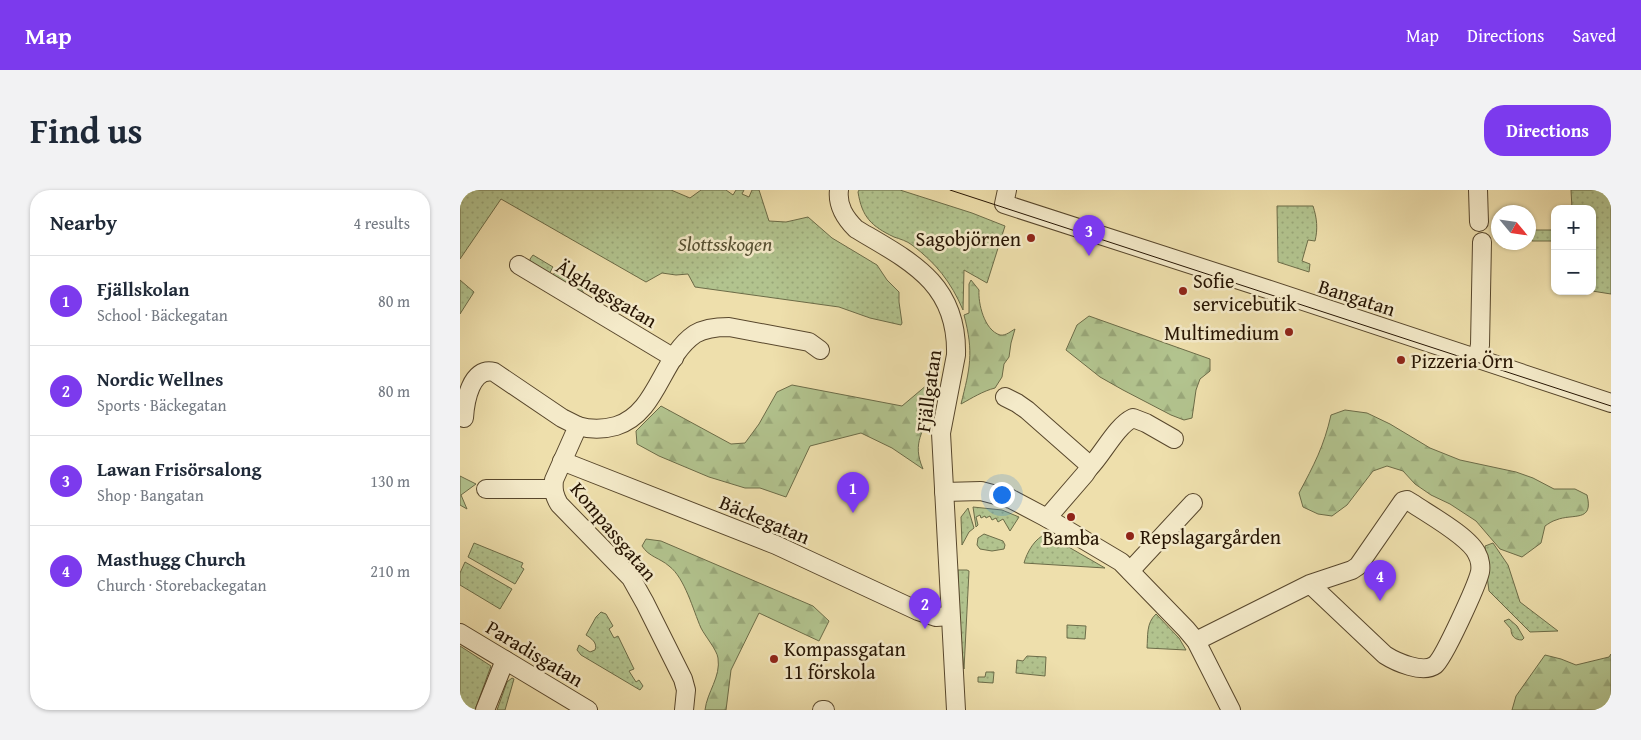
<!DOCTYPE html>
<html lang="en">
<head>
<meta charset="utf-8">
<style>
  body { margin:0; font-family:"Gentium Book Plus",serif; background:#f2f2f3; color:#1f2937 }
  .controls { position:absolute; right:15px; top:15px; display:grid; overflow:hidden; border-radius:10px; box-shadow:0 1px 4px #0004 }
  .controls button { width:45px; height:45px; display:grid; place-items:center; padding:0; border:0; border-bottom:1px solid #e0e1e3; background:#fff; color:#1f2937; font:25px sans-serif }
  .compass { position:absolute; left:1031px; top:15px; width:45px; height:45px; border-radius:50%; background:#fff; box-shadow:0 1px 4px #0004; rotate:119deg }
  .you { position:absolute; left:541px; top:304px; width:18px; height:18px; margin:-12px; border:4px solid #fff; border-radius:50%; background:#1a73e8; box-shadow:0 0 0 8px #1a73e833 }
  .badge { display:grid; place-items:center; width:32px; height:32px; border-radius:50%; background:#7c3aed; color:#fff; font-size:16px; font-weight:700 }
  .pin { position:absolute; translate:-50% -41px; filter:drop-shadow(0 1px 2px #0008) }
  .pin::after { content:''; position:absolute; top:26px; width:18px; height:15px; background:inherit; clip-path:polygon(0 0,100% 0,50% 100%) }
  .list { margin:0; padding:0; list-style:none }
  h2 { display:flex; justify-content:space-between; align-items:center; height:65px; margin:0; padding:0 20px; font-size:21px }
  h2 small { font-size:16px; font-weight:400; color:#747a83 }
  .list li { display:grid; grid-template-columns:32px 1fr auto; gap:15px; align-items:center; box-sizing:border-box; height:90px; padding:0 20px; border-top:1px solid #e0e1e3 }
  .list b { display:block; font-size:19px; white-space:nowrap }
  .list p { margin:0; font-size:16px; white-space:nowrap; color:#747a83 }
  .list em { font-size:16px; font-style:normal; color:#747a83 }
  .map { position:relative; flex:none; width:1151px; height:520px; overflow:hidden; border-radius:20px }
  header { display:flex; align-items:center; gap:30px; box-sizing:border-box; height:70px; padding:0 25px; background:#7c3aed; color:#fff }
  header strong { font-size:24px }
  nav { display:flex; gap:28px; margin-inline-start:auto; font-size:18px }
  .intro { display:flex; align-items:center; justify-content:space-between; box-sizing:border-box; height:120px; padding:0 30px }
  h1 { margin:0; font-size:35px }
  .button { padding:12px 22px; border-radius:20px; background:#7c3aed; color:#fff; font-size:18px; font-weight:700 }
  main { display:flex; gap:30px; padding:0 30px }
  aside { flex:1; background:#fff; border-radius:20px; box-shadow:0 1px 4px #0004 }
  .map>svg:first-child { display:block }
  .grass { fill:url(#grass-dots); stroke:#6c6c48 }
  .forest { fill:url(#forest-firs); stroke:#6c6c48 }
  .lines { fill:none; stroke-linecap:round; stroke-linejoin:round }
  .minor-casing { stroke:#58472c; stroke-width:20 }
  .minor { stroke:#f4eac9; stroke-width:18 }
  .tram { stroke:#261402; stroke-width:1 }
  .poi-dot { fill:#8f2418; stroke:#f4eac9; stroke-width:2 }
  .labels { text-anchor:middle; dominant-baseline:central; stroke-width:5; stroke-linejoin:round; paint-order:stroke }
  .poi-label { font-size:20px; fill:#261402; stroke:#f4eac9; text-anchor:start }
  .park-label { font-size:20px; font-style:italic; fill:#575133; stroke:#f4eac9 }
  .street-label { font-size:20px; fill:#261402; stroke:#f4eac9 }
</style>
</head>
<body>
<header>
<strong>Map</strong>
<nav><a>Map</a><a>Directions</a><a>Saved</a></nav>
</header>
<div class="intro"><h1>Find us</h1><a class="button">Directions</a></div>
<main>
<aside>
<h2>Nearby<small>4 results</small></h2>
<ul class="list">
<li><span class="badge">1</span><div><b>Fjällskolan</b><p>School · Bäckegatan</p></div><em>80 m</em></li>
<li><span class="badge">2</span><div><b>Nordic Wellnes</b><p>Sports · Bäckegatan</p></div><em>80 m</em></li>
<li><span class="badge">3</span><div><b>Lawan Frisörsalong</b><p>Shop · Bangatan</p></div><em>130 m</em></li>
<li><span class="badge">4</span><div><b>Masthugg Church</b><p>Church · Storebackegatan</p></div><em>210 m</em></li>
</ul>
</aside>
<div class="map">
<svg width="1151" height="520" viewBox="0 0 1151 520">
  <defs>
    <pattern id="grass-dots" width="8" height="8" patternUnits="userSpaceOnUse" patternTransform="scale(1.25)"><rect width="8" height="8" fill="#b2c38e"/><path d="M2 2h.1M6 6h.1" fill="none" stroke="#99a779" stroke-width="1.8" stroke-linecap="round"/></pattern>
    <pattern id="forest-firs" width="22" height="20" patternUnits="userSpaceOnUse" patternTransform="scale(1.25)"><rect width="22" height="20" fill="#b2c38e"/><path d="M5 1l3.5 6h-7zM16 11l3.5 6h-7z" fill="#99a779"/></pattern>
  </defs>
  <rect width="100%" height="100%" fill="#eedfac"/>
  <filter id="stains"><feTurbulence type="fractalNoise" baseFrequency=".004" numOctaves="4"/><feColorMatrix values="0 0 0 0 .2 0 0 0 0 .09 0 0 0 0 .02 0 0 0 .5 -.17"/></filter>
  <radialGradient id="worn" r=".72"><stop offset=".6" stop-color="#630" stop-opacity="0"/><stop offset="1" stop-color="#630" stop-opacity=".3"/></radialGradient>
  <!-- grass -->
  <g class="grass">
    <polygon points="0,0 211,0 230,8 241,0 266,0 273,5 276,0 284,0 282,4 289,7 292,0 299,0 309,31 326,32 348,27 372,48 417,75 427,90 439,102 439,112 442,133 441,135 410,128 379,117 235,97 228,84 216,85 202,83 186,92 41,9 0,69"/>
    <path d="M 399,0 L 440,0 L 512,23 L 545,36 L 527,93 L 504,80 L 503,120 C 491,92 476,73 452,55 C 447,51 440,49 434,47 C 411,36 402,27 398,2 Z"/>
    <polygon points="1111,0 1151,0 1151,104 1132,101 1132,19 1112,19"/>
    <path d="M 817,16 L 853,16 C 857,28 858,39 855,51 L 848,50 L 842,71 L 850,74 L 849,82 L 818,72 Z"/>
    <polygon points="1070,40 1095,40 1095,49 1091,51 1072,51"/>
    <polygon points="73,65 93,77 89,84 71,75 70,69"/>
    <polygon points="96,80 117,92 125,105 92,87"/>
    <polygon points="0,90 14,102 0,124"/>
    <polygon points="513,317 542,320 559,327 550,341 543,329 538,332 536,328 532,330 530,326 526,328 525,326 521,328 520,325 516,327 518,335 516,337"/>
    <polygon points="508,318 514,338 509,342 502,355 501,327"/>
    <polygon points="524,344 543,351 545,355 544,359 532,361 520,359 517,355 518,348"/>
    <path d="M 586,344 L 645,378 L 564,373 C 567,362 575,348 586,344 Z"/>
    <polygon points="14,353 63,373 61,377 64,379 55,394 8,367"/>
    <path d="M 1033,353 L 1048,375 L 1060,412 L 1098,441 L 1070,442 L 1029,401 C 1026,386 1028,372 1025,356 Z"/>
    <polygon points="5,372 52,399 40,419 0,395 0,383"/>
    <polygon points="498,380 507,380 509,381 504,479 500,443"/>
    <path d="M 141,422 L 146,424 L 153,436 L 149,439 L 154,448 L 158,446 L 174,479 L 169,481 L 176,492 L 179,490 L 183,496 L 180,500 L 121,465 L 117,460 L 119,455 L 130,462 L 135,460 C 138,453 131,448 126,445 L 136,427 Z"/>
    <path d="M 696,424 L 719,448 L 726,460 L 687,458 C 688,446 686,433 696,424 Z"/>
    <path d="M 1049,429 L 1057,436 L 1064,448 L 1062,450 C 1056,450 1051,447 1051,439 L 1044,431 Z"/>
    <polygon points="607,435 626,436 625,449 607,448"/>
    <polygon points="0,456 31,476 15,520 0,520"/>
    <polygon points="567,466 586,467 585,486 556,483 557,470 563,471"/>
    <polygon points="526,482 534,482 533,493 518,492 518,487 525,487"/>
    <polygon points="52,488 54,489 45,520 37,520 47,492"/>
  </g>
  <!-- forest -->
  <g class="forest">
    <path d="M 511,90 L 519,100 C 518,113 524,140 540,145 C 546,146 551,141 555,139 L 551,153 L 549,167 L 544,174 L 542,187 L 535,198 C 523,201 512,208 501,214 C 510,178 514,163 504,125 L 509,123 L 509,94 Z"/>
    <polygon points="629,126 750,169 750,181 740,189 736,200 732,228 724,230 711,225 663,200 640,187 606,160 617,135"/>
    <path d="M 474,189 C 473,198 472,208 470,217 C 465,243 451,251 463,279 L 432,258 L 401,243 L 350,256 L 326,307 L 300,298 L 285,298 L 249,287 L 199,266 L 177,254 L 176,241 L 201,216 L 271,254 L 285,253 L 299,234 L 317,202 L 332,195 L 442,216 Z"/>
    <path d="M 885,220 L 907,223 L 930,234 L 970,258 L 1000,270 L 1056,282 L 1073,288 L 1094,299 L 1115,299 L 1127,305 C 1134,333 1113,323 1096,330 C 1092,331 1088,334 1085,336 L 1081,353 L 1062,367 L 1040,359 L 1016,331 L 990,314 L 971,305 L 955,294 L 943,281 L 927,276 L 913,281 L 887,315 L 872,326 L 858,324 L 843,317 L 839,303 C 854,275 864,256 871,225 Z"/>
    <polygon points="0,286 16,294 1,305 7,319 0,315"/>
    <path d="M 186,349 L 201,351 L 353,416 L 369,431 L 359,451 L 299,423 L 271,480 L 266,520 L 245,520 C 247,502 261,487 258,468 C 257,460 245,446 241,438 C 233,420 225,388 209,376 C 200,368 189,367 182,356 Z"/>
    <polygon points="1151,464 1151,520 1052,520 1056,506 1085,465 1101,469 1116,475 1149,467"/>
  </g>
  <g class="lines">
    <defs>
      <g id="minor">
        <path d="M 379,0 C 377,16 385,28 396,39 C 450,71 498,93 496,165 L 481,243 L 496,520"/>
        <polyline points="547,0 544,14 807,99 1151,213"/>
        <polyline points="1018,0 1019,32"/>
        <polyline points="59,75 214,168"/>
        <polyline points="1017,169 1020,155 1022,52"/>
        <polyline points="545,207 557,213 567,220 626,272 629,278 625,284 587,328"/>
        <path d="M 4,228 C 5,212 11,176 34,182 L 102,228 L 118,236 L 94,290 C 93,300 94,305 99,314 L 171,388 L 185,413 L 223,489 L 226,500 L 224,520"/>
        <path d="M 118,236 C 131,240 142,240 156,236 C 198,223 201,167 235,144 C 245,138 258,137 269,137 L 349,152 L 360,160"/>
        <polyline points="102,271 316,355 458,421 476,427 490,426"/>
        <path d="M 629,278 C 643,264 656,236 673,228 L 686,233 L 714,249"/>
        <polyline points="26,299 93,299"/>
        <polyline points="484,302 521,301 551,309 587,328 661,372 726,439 736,451 771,520"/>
        <polyline points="670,381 733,313"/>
        <polyline points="0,443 128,520"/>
        <path d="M 736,451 L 850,394 L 892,380 L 898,376 L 943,311 L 947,310 L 952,313 C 968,324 1010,347 1017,364 C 1020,369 1021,377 1020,382 C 1017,395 984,468 975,475 C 963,484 936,472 925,465 L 850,394"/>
        <polyline points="25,520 45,470"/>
        <polyline points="362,520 365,520"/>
      </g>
    </defs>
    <!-- minor casing -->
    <use href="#minor" class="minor-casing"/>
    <!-- minor -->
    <use href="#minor" class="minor"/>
    <!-- tram -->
    <polyline class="tram" points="490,0 1151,216"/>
  </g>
  <!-- markers -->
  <g class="poi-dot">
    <circle cx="571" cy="48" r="5"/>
    <circle cx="723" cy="101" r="5"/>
    <circle cx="829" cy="142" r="5"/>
    <circle cx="941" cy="170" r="5"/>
    <circle cx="611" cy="327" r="5"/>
    <circle cx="670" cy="346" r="5"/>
    <circle cx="314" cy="469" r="5"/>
  </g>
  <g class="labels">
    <!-- poi labels -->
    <g class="poi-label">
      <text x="561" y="48" text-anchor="end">Sagobjörnen</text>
      <text x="733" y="90">Sofie<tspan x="733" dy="23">servicebutik</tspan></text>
      <text x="819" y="142" text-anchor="end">Multimedium</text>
      <text x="951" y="170">Pizzeria Örn</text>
      <text x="680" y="346">Repslagargården</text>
      <text x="611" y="347" text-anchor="middle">Bamba</text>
      <text x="324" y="458">Kompassgatan<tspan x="324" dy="23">11 förskola</tspan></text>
    </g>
    <!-- park labels -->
    <g class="park-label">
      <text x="265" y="53">Slottsskogen</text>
    </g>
    <!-- street labels -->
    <g class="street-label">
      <text transform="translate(147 103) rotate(31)">Älghagsgatan</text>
      <text transform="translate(897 107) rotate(18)">Bangatan</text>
      <text transform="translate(468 201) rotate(-82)">Fjällgatan</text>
      <text transform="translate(305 329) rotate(23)">Bäckegatan</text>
      <text transform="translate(154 341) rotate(50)">Kompassgatan</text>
      <text transform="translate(75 463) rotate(31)">Paradisgatan</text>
    </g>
  </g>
  <rect width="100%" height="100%" filter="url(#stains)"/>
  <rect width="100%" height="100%" fill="url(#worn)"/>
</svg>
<div class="controls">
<button>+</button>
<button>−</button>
</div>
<svg class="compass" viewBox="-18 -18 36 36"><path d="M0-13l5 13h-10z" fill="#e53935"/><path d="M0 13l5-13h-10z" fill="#747a83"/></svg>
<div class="you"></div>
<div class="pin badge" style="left:393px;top:323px">1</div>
<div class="pin badge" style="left:465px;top:439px">2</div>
<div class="pin badge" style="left:629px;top:66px">3</div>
<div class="pin badge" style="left:920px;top:411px">4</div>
</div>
</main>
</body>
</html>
